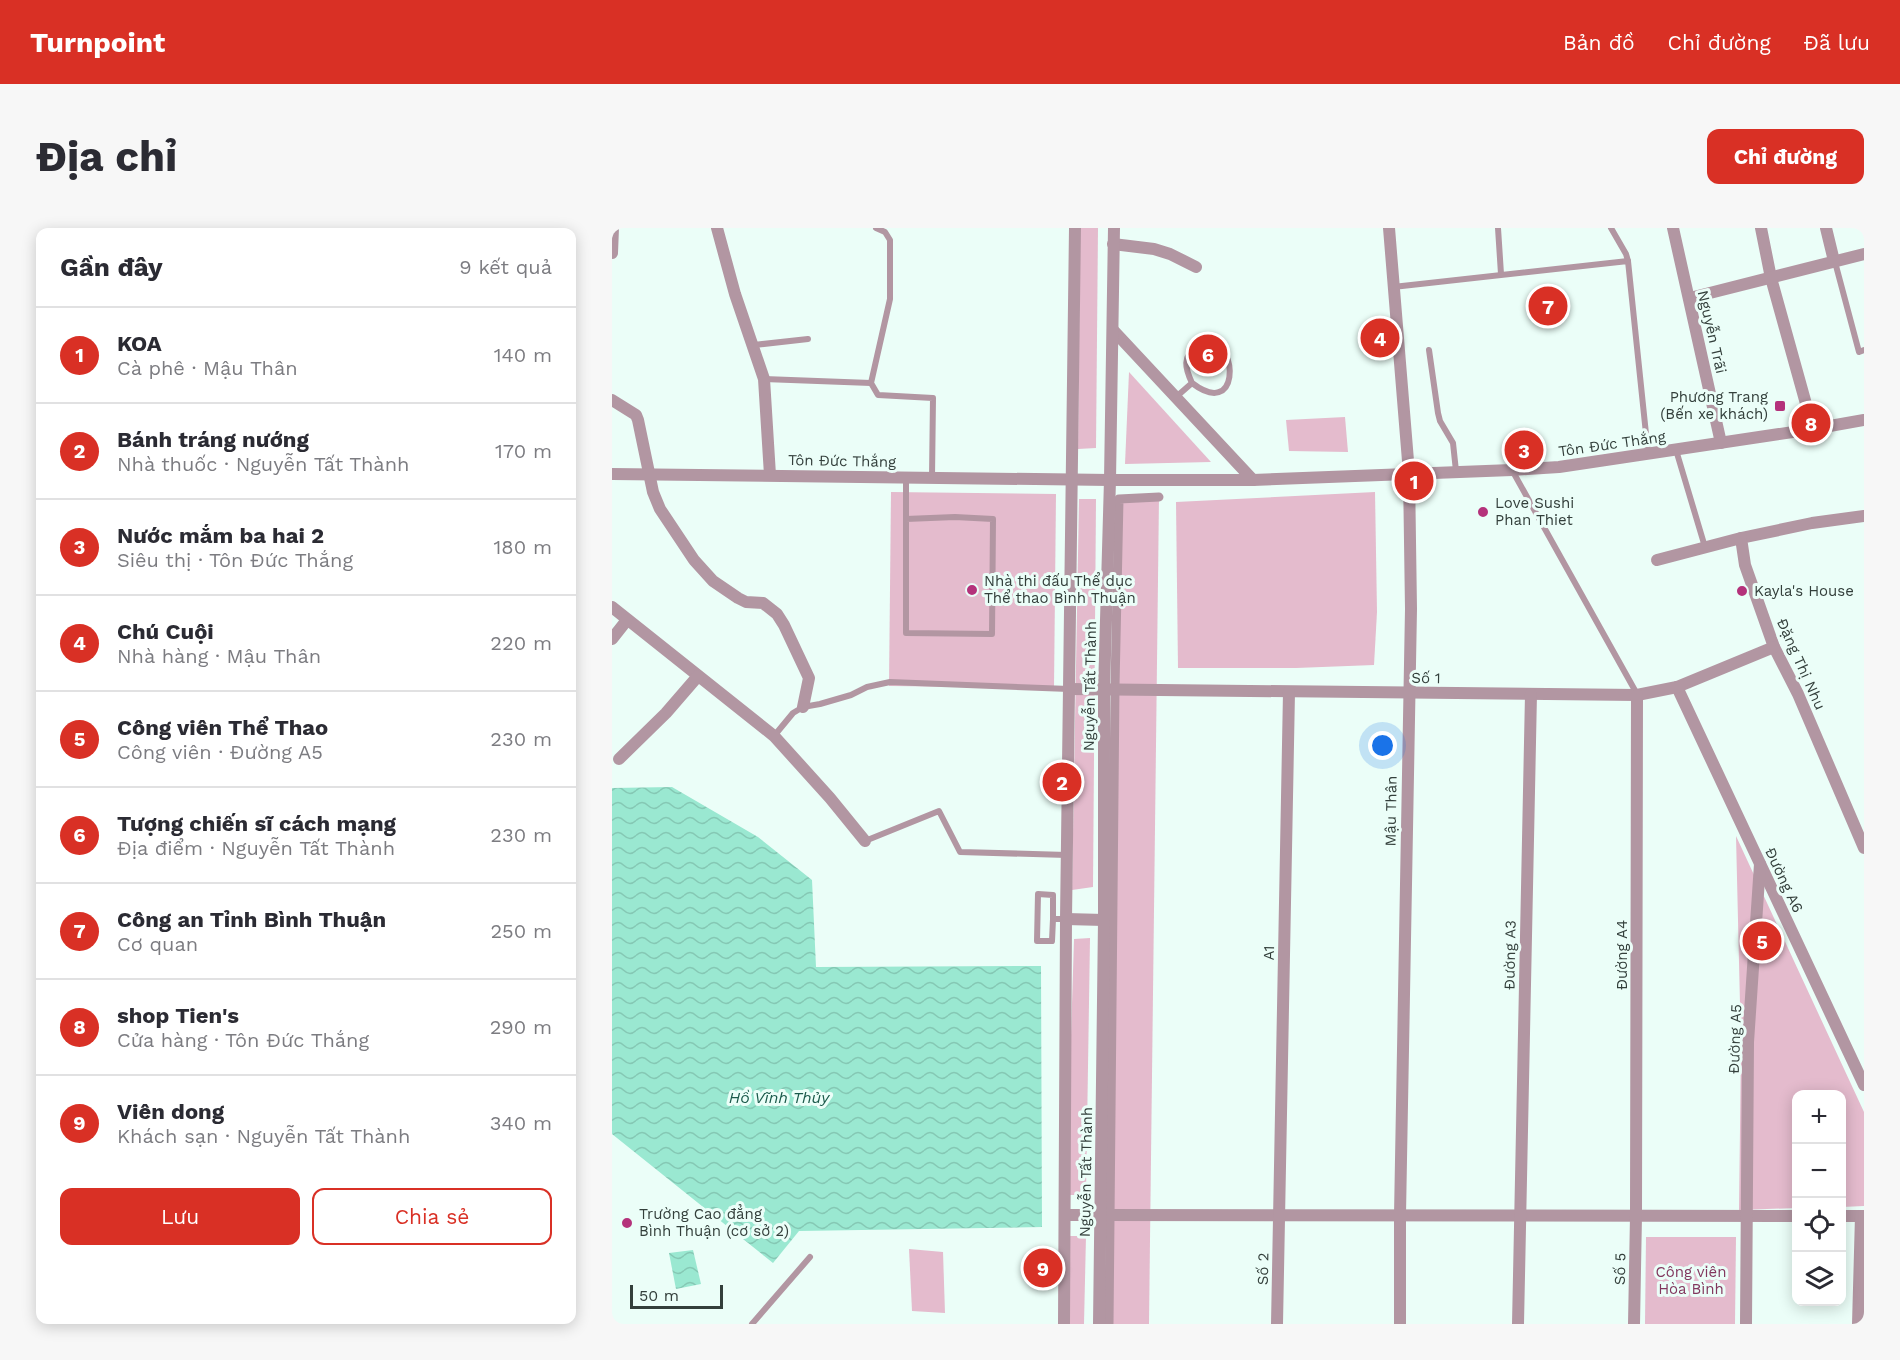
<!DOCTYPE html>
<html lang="vi">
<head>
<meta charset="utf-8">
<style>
  body { margin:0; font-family:"Work Sans",sans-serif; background:#f7f7f7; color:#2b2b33 }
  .controls { position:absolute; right:18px; bottom:18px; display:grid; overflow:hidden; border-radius:12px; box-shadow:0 3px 15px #0003 }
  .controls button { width:54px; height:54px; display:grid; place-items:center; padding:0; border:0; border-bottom:2px solid #e1e1e2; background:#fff; color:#2b2b33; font:30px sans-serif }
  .scale { position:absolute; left:18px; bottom:15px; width:93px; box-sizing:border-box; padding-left:6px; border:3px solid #333f3b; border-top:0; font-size:16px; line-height:21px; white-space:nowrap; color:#333f3b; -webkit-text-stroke:4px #ebfef8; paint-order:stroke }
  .you { position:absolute; left:771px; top:518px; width:21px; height:21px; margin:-15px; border:4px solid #fff; border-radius:50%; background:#1a73e8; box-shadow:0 0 0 9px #1a73e833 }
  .badge { display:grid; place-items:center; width:39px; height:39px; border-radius:50%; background:#d93025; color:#fff; font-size:20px; font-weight:700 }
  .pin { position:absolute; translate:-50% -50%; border:3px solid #fff; box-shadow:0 2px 6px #0006 }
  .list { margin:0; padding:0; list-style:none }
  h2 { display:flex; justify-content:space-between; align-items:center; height:78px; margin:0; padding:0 24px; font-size:26px }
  h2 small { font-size:20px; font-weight:400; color:#7c7c81 }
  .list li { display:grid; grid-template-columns:39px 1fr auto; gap:18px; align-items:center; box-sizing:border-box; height:96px; padding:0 24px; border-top:2px solid #e1e1e2 }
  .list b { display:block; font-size:22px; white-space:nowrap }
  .list p { margin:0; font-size:20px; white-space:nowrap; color:#7c7c81 }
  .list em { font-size:20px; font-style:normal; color:#7c7c81 }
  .actions { display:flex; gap:12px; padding:18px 24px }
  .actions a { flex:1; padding:14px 0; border:2px solid #d93025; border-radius:12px; text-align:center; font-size:21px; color:#d93025 }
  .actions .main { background:#d93025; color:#fff }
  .icon { flex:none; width:33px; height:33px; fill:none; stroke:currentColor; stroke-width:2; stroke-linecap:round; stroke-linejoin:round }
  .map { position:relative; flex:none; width:1252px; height:1096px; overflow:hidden; border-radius:12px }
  header { display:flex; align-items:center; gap:36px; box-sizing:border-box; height:84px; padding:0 30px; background:#d93025; color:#fff }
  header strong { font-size:28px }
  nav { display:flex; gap:33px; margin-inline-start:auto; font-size:21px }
  .intro { display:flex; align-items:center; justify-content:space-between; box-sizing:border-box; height:144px; padding:0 36px }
  h1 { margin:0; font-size:42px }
  .button { padding:15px 27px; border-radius:12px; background:#d93025; color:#fff; font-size:21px; font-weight:700 }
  main { display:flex; gap:36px; padding:0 36px }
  aside { flex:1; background:#fff; border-radius:12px; box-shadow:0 3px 15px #0003 }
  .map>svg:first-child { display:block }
  .park { fill:#e4bbcd }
  .water { fill:url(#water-waves) }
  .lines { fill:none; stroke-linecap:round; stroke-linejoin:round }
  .service { stroke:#b296a2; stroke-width:6 }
  .pedestrian { stroke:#b296a2; stroke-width:9 }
  .minor { stroke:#b296a2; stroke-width:12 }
  .tertiary { stroke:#b296a2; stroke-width:12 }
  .poi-dot { fill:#b4327b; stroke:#ebfef8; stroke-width:2 }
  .labels { text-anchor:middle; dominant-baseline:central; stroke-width:6; stroke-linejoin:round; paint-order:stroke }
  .street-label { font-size:15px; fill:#333f3b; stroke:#ebfef8 }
  .poi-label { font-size:15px; fill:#333f3b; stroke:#ebfef8; text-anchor:start }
  .park-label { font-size:15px; fill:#82375e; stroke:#ebfef8 }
  .water-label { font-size:16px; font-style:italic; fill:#1b5a4b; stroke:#ebfef8 }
</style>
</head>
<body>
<header>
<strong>Turnpoint</strong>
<nav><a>Bản đồ</a><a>Chỉ đường</a><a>Đã lưu</a></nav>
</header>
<div class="intro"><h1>Địa chỉ</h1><a class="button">Chỉ đường</a></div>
<main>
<aside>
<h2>Gần đây<small>9 kết quả</small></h2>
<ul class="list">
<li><span class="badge">1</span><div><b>KOA</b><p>Cà phê · Mậu Thân</p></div><em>140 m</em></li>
<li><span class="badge">2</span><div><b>Bánh tráng nướng</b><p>Nhà thuốc · Nguyễn Tất Thành</p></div><em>170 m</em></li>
<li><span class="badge">3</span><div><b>Nước mắm ba hai 2</b><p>Siêu thị · Tôn Đức Thắng</p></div><em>180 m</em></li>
<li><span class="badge">4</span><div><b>Chú Cuội</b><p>Nhà hàng · Mậu Thân</p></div><em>220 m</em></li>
<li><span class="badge">5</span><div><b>Công viên Thể Thao</b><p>Công viên · Đường A5</p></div><em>230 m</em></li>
<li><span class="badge">6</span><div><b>Tượng chiến sĩ cách mạng</b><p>Địa điểm · Nguyễn Tất Thành</p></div><em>230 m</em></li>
<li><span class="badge">7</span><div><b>Công an Tỉnh Bình Thuận</b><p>Cơ quan</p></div><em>250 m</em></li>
<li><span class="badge">8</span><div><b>shop Tien's</b><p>Cửa hàng · Tôn Đức Thắng</p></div><em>290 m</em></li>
<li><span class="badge">9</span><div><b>Viên dong</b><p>Khách sạn · Nguyễn Tất Thành</p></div><em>340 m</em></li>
</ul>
<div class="actions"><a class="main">Lưu</a><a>Chia sẻ</a></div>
</aside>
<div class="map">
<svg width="1252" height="1096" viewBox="0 0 1252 1096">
  <defs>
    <pattern id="water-waves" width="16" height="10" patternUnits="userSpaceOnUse" patternTransform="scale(1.5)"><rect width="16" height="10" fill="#9ae8d1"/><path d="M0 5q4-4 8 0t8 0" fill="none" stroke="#85c8b4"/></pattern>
  </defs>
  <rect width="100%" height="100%" fill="#ebfef8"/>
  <!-- park -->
  <g class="park">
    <polygon points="468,0 486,0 484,220 466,221"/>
    <polygon points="517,144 599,234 513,236"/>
    <polygon points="733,189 736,224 677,223 674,192"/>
    <polygon points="279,264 444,266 442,460 277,458"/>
    <polygon points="763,264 765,384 762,437 684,440 566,440 564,274"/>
    <polygon points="547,269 537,1096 497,1096 507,271"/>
    <polygon points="467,271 484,271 481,659 460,662"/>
    <polygon points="1124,608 1252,884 1252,978 1230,979 1230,866 1184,866 1184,980 1127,982 1129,818"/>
    <polygon points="478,710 474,967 454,967 462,711"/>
    <polygon points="456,1008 474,1008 472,1096 454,1096"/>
    <polygon points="1034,1009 1124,1009 1123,1096 1033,1096"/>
    <polygon points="297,1021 331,1024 333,1085 300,1083"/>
  </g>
  <!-- water -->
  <g class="water">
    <polygon points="60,559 146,609 200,652 204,739 429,738 430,999 187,1003 161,1035 0,906 0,560"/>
    <polygon points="81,1022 89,1056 64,1061 57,1025"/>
  </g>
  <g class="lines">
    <!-- service -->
    <g class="service">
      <polyline points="264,0 273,4 278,12 278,71 259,155 266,167 321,170 320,249"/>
      <polyline points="886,0 889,46"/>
      <polyline points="999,0 1014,26 1016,33"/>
      <polyline points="1223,34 1247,124 1252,122"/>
      <polyline points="781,59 1016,33 1036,225"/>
      <polyline points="142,117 196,111"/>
      <polyline points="817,122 826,185 828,193 841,215 844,243"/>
      <polyline points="152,151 259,155"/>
      <path d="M 564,169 L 580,155 C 573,140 570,128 585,119 C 588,116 593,113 597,114 C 627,117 627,191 580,155"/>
      <polyline points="1064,222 1093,319"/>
      <polyline points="900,242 1025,466"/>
      <polyline points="294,291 343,289 381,291 380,406 294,405 294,250"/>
      <polyline points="162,508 181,485 191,479 208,476 239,467 255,459 278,454 457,461"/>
      <polyline points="253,613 327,583 348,624 455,627"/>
      <polyline points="441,691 440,713 425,713 426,666 441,667 441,691 454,691"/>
      <polyline points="140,1096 198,1029"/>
    </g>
    <!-- pedestrian -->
    <polyline class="pedestrian" points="497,1096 503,458 507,271 547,269"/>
    <!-- minor -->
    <g class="minor">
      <polyline points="105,0 123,66 152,151 158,247"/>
      <polyline points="777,0 797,245 799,381 788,987 788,1096"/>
      <polyline points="1061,0 1109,215"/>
      <polyline points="1149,0 1159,50 1201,201"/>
      <polyline points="1214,0 1222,33"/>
      <polyline points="501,16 542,21 558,26 584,39"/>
      <polyline points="0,25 1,0"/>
      <polyline points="1078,70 1252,26"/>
      <polyline points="0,172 24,187 26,192 41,264 48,281 82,332 101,353 126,370 134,374 151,375 165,386 172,397 197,450 191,479"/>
      <polyline points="1252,288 1200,295 1129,310 1133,337 1162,419 1186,466 1252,620"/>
      <polyline points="1045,332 1129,310"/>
      <polyline points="0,379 162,508 218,570 253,613"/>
      <polyline points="0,411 15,392"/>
      <polyline points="1065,459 1252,857"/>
      <polyline points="457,461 1025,467 1065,459 1162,419"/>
      <polyline points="7,531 54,485 86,448"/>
      <polyline points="489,987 1184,988"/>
      <polyline points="1230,988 1252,988"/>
      <polyline points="665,1096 677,464"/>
      <polyline points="906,1096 919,466"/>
      <polyline points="1022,1096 1024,988 1025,467"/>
      <polyline points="1134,1096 1136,814 1148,636"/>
      <polyline points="1246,1096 1249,988"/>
    </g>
    <!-- tertiary -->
    <g class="tertiary">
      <polyline points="501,102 641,252"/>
      <polyline points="0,246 498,252 641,252 900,242 947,239 1201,201 1252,192"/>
      <polyline points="454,691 492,692"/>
      <polyline points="453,987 489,987"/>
      <polyline points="452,1096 454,691 463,0"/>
      <polyline points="487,1096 492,692 492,462 498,252 502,0"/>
    </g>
  </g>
  <!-- markers -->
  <g class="poi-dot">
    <rect x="1162" y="172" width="12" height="12" rx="3"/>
    <circle cx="871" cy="284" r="6"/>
    <circle cx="360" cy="362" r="6"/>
    <circle cx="1130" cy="363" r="6"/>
    <circle cx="15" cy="995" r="6"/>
  </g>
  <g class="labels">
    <!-- street labels -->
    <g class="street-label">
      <text transform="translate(1100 104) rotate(77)">Nguyễn Trãi</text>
      <text transform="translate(1000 216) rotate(-8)">Tôn Đức Thắng</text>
      <text transform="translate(230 233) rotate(1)">Tôn Đức Thắng</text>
      <text transform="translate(1189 436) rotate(66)">Đặng Thị Nhu</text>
      <text transform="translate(814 450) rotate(1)">Số 1</text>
      <text transform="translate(478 458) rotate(-89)">Nguyễn Tất Thành</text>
      <text transform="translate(779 583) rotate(-89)">Mậu Thân</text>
      <text transform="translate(1172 652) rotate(65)">Đường A6</text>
      <text transform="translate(657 725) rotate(-89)">A1</text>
      <text transform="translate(898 727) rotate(-89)">Đường A3</text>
      <text transform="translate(1010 727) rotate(-90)">Đường A4</text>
      <text transform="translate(1123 811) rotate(-88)">Đường A5</text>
      <text transform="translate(474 944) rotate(-89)">Nguyễn Tất Thành</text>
      <text transform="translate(651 1041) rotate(-89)">Số 2</text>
      <text transform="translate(1008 1041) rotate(-89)">Số 5</text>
    </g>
    <!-- poi labels -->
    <g class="poi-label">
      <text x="1156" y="169" text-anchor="end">Phương Trang<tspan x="1156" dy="17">(Bến xe khách)</tspan></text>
      <text x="883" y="275">Love Sushi<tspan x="883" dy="17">Phan Thiet</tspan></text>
      <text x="372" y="353">Nhà thi đấu Thể dục<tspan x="372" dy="17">Thể thao Bình Thuận</tspan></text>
      <text x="1142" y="363">Kayla's House</text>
      <text x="27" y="986">Trường Cao đẳng<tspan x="27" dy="17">Bình Thuận (cơ sở 2)</tspan></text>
    </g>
    <!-- park labels -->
    <g class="park-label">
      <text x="1079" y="1044">Công viên<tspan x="1079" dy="17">Hòa Bình</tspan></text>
    </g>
    <!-- water labels -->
    <g class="water-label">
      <text x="167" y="869">Hồ Vĩnh Thủy</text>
    </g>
  </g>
</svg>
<div class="controls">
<button>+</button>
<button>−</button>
<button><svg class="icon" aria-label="locate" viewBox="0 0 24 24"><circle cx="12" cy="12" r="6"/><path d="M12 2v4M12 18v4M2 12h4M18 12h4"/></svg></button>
<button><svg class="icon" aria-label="layers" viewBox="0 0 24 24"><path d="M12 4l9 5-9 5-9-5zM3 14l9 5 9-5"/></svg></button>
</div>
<div class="scale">50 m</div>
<div class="you"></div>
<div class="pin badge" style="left:802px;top:253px">1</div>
<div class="pin badge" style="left:450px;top:554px">2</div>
<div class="pin badge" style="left:912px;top:222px">3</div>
<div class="pin badge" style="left:768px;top:110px">4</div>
<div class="pin badge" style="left:1150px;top:713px">5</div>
<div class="pin badge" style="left:596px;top:126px">6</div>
<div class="pin badge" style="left:936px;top:78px">7</div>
<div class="pin badge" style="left:1199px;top:195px">8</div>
<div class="pin badge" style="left:431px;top:1040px">9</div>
</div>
</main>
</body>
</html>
